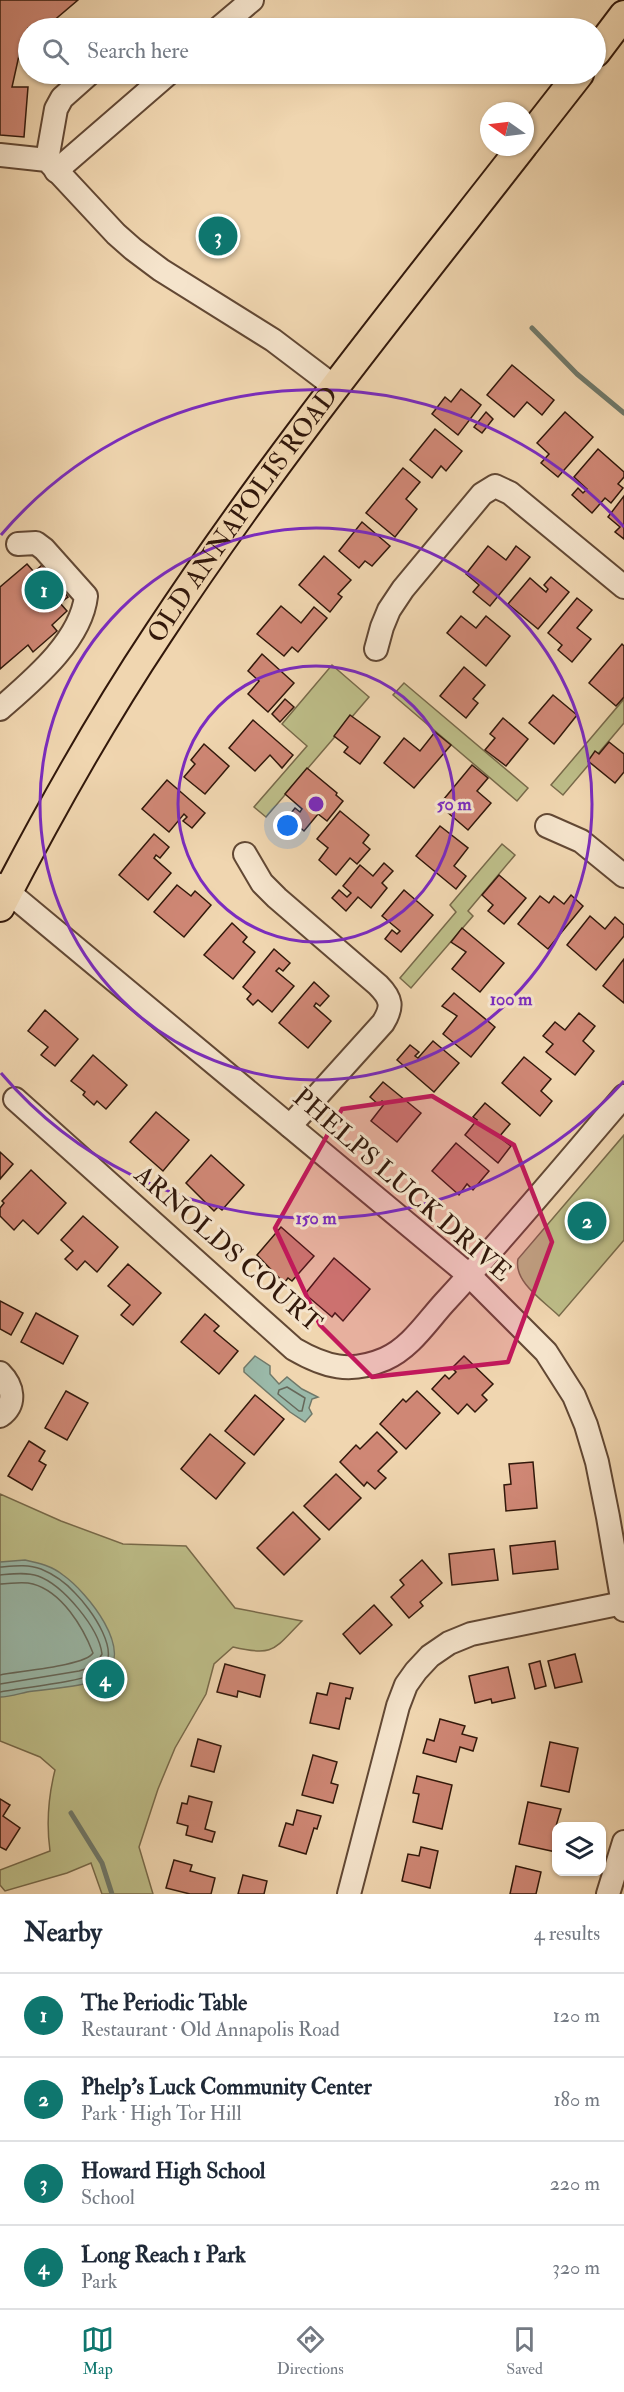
<!DOCTYPE html>
<html lang="en">
<head>
<meta charset="utf-8">
<style>
  body { margin:0; font-family:"IM FELL Double Pica",serif; background:#f2f2f3; color:#1f2937 }
  .controls { position:absolute; right:18px; bottom:18px; display:grid; overflow:hidden; border-radius:12px; box-shadow:0 2px 4px #0004 }
  .controls button { width:54px; height:54px; display:grid; place-items:center; padding:0; border:0; border-bottom:2px solid #e0e1e3; background:#fff; color:#1f2937; font:30px sans-serif }
  .compass { position:absolute; left:480px; top:102px; width:54px; height:54px; border-radius:50%; background:#fff; box-shadow:0 2px 4px #0004; rotate:284deg }
  .you { position:absolute; left:288px; top:826px; width:21px; height:21px; margin:-15px; border:4px solid #fff; border-radius:50%; background:#1a73e8; box-shadow:0 0 0 9px #1a73e833 }
  .badge { display:grid; place-items:center; width:39px; height:39px; border-radius:50%; background:#0f766e; color:#fff; font-size:20px; font-weight:700 }
  .pin { position:absolute; translate:-50% -50%; border:3px solid #fff; box-shadow:0 2px 6px #0006 }
  .list { margin:0; padding:0; list-style:none }
  h2 { display:flex; justify-content:space-between; align-items:center; height:78px; margin:0; padding:0 24px; font-size:26px }
  h2 small { font-size:20px; font-weight:400; color:#747a83 }
  .list li { display:grid; grid-template-columns:39px 1fr auto; gap:18px; align-items:center; box-sizing:border-box; height:84px; padding:0 24px; border-top:2px solid #e0e1e3 }
  .list b { display:block; font-size:22px; white-space:nowrap }
  .list p { margin:0; font-size:20px; white-space:nowrap; color:#747a83 }
  .list em { font-size:20px; font-style:normal; color:#747a83 }
  .icon { flex:none; width:33px; height:33px; fill:none; stroke:currentColor; stroke-width:2; stroke-linecap:round; stroke-linejoin:round }
  .map { position:relative; flex:none; width:624px; height:1894px; overflow:hidden }
  .search { position:absolute; background:#fff; box-shadow:0 2px 4px #0004; left:18px; right:18px; top:18px; height:66px; display:flex; align-items:center; gap:15px; box-sizing:border-box; padding:0 21px; border-radius:33px; color:#747a83; font-size:22px }
  .sheet { height:414px; background:#fff }
  nav { display:flex; justify-content:space-around; align-items:center; box-sizing:border-box; height:84px; border-top:2px solid #e0e1e3; background:#fff; font-size:16px; color:#747a83 }
  nav a { display:grid; justify-items:center; gap:3px }
  nav .on { color:#0f766e }
  .map>svg:first-child { display:block }
  .green { fill:#bdbd88; stroke:#786a4a; stroke-width:1.5 }
  .water { fill:#9ab9a9; stroke:#70796a; stroke-width:1.5 }
  .lines { fill:none; stroke-linecap:round; stroke-linejoin:round }
  .shore { stroke:#66685a; stroke-width:1.5 }
  .stream { stroke:#70796a; stroke-width:5 }
  .building { fill:#cf8775; stroke:#32180b; stroke-width:1.5 }
  .minor-casing { stroke:#624834; stroke-width:26 }
  .major-casing { stroke:#32180b; stroke-width:32 }
  .minor { stroke:#f5e4cc; stroke-width:22 }
  .major { stroke:#f0d6b0; stroke-width:28 }
  .marked { fill:#c2185b; fill-opacity:0.2; stroke:#c2185b; stroke-width:4.5; stroke-linejoin:round }
  .ring { fill:none; stroke:#7b2cbf; stroke-width:3 }
  .labels { text-anchor:middle; dominant-baseline:central; stroke-width:6; stroke-linejoin:round; paint-order:stroke }
  .street-label { font-size:26px; fill:#32180b; stroke:#f5e4cc }
  .centre { fill:#7b2cbf; stroke:#f5e4cc; stroke-width:3 }
  .ring-label { font-size:18px; text-anchor:middle; font-weight:bold; fill:#7b2cbf; stroke:#f5e4cc; stroke-width:6; stroke-linejoin:round; paint-order:stroke }
</style>
</head>
<body>
<div class="map">
<svg width="624" height="1894" viewBox="0 0 624 1894">
  <rect width="100%" height="100%" fill="#f0d6b0"/>
  <filter id="stains"><feTurbulence type="fractalNoise" baseFrequency=".00333" numOctaves="4"/><feColorMatrix values="0 0 0 0 .2 0 0 0 0 .09 0 0 0 0 .02 0 0 0 .5 -.17"/></filter>
  <radialGradient id="worn" r=".72"><stop offset=".6" stop-color="#630" stop-opacity="0"/><stop offset="1" stop-color="#630" stop-opacity=".3"/></radialGradient>
  <!-- green -->
  <g class="green">
    <polygon points="332,665 369,697 266,817 254,807 307,746 282,724"/>
    <polygon points="404,683 528,788 517,801 393,695"/>
    <polygon points="624,699 624,723 563,795 551,785"/>
    <polygon points="502,844 515,855 468,911 473,916 411,988 400,978 456,912 450,905"/>
    <path d="M 624,1135 L 624,1240 L 559,1316 C 545,1302 513,1282 518,1259 Z"/>
    <path d="M 0,1494 L 61,1521 L 123,1544 L 186,1546 L 235,1608 L 302,1621 C 274,1649 275,1657 233,1647 L 214,1664 L 206,1694 L 175,1748 L 158,1789 L 139,1847 L 153,1894 L 102,1894 L 91,1863 L 67,1873 L 5,1891 L 0,1885 L 0,1870 L 50,1851 C 46,1822 48,1798 55,1770 L 40,1757 L 0,1741 Z"/>
  </g>
  <!-- water -->
  <g class="water">
    <polygon points="255,1356 270,1366 270,1374 279,1384 287,1377 302,1389 318,1397 312,1399 309,1408 312,1414 305,1422 290,1412 244,1372 244,1368"/>
    <path d="M 25,1560 C 39,1563 52,1566 63,1575 C 86,1591 137,1652 103,1677 C 89,1687 45,1689 27,1692 C 18,1694 9,1697 0,1697 L 0,1562 Z"/>
  </g>
  <g class="lines">
    <!-- shore -->
    <g class="shore">
      <polygon points="287,1387 305,1398 302,1411 299,1411 278,1394 279,1390"/>
      <path d="M 0,1567 C 13,1566 28,1564 41,1569 C 53,1574 66,1583 75,1593 C 90,1608 125,1655 99,1672 C 86,1681 20,1688 0,1692"/>
      <path d="M 0,1575 C 12,1574 26,1572 38,1576 C 63,1585 99,1628 102,1654 L 95,1666 L 79,1671 L 0,1684"/>
      <path d="M 0,1584 C 11,1584 22,1581 33,1584 C 62,1592 83,1627 93,1653 C 85,1666 18,1671 0,1675"/>
    </g>
    <!-- stream -->
    <g class="stream">
      <polyline points="532,328 577,374 624,413"/>
      <polyline points="71,1813 102,1863 112,1894"/>
    </g>
  </g>
  <!-- building -->
  <g class="building">
    <polygon points="0,0 78,0 45,28 28,28 28,43 20,51 12,87 28,87 24,137 0,135"/>
    <polygon points="512,365 554,400 542,415 527,402 514,417 487,395"/>
    <polygon points="461,389 481,405 458,435 432,414 445,397 451,402"/>
    <polygon points="486,412 493,419 482,433 474,427"/>
    <polygon points="565,412 593,437 558,477 541,463 549,454 537,443"/>
    <polygon points="435,429 462,451 446,471 441,466 432,478 410,460"/>
    <polygon points="598,449 624,472 624,477 618,484 623,488 611,503 605,498 592,513 572,495 578,488 583,493 587,489 574,477"/>
    <polygon points="403,468 420,482 406,499 417,509 395,537 366,513"/>
    <polygon points="624,496 624,539 615,532 620,527 608,517"/>
    <polygon points="362,522 390,546 372,566 365,561 359,568 339,551"/>
    <polygon points="488,546 506,560 516,546 530,557 490,606 473,592 479,585 466,574"/>
    <polygon points="324,556 351,580 338,594 342,597 330,612 299,585"/>
    <polygon points="27,564 34,572 42,565 68,597 60,603 67,611 52,625 57,631 33,652 28,645 0,669 0,587"/>
    <polygon points="551,577 569,592 538,629 508,604 530,578 546,592 548,589 544,585"/>
    <polygon points="577,598 592,610 577,628 591,639 572,662 558,650 562,645 548,633"/>
    <polygon points="281,606 301,623 314,607 327,618 298,652 292,647 284,656 257,634"/>
    <polygon points="461,616 476,628 486,616 510,636 486,666 447,633"/>
    <polygon points="622,644 624,646 624,697 616,706 589,683"/>
    <polygon points="262,654 294,683 268,712 248,694 259,681 248,671"/>
    <polygon points="464,667 485,685 473,699 478,703 466,718 440,696"/>
    <polygon points="553,695 577,715 554,744 529,723"/>
    <polygon points="285,699 294,707 280,722 272,714"/>
    <polygon points="350,715 380,737 360,764 344,752 348,747 334,736"/>
    <polygon points="503,718 528,739 506,766 485,750 495,738 490,734"/>
    <polygon points="253,720 293,755 282,768 270,755 255,771 229,748"/>
    <polygon points="435,732 451,745 414,788 384,763 404,738 420,751"/>
    <polygon points="609,742 624,754 624,772 615,783 588,761 595,751 599,754"/>
    <polygon points="204,744 229,766 205,794 184,777 195,764 191,760"/>
    <polygon points="472,765 488,778 477,791 491,803 468,830 439,805"/>
    <polygon points="307,768 337,793 336,795 343,801 327,821 318,814 304,831 288,817 295,808 300,812 302,809 285,794"/>
    <polygon points="167,780 205,813 192,828 183,821 187,817 184,814 169,832 142,809"/>
    <polygon points="340,811 369,835 363,843 370,849 357,864 350,858 336,875 319,860 328,848 317,839"/>
    <polygon points="440,826 468,848 454,866 466,876 456,889 416,856"/>
    <polygon points="154,834 169,847 160,858 156,855 154,858 171,873 148,900 119,875"/>
    <polygon points="384,863 393,871 382,883 387,888 371,908 358,897 346,911 332,898 339,890 347,897 351,893 343,886 360,865 373,876"/>
    <polygon points="499,875 526,898 504,924 488,911 493,905 482,895"/>
    <polygon points="177,885 191,896 195,891 211,905 184,937 154,912"/>
    <polygon points="404,890 433,915 401,952 385,939 392,930 397,934 400,931 382,916"/>
    <polygon points="571,895 583,906 548,949 518,924 540,896 549,903 554,896 564,904"/>
    <polygon points="590,916 605,929 615,917 624,925 624,936 596,970 567,945"/>
    <polygon points="232,923 247,937 243,942 255,952 233,979 204,955"/>
    <polygon points="462,928 504,963 480,992 452,969 466,952 451,942"/>
    <polygon points="274,949 290,963 283,971 279,968 276,971 294,986 272,1012 258,1000 253,1005 247,999 251,994 243,987"/>
    <polygon points="624,959 624,1003 603,986"/>
    <polygon points="314,982 329,996 320,1006 316,1003 314,1006 331,1021 308,1048 279,1023"/>
    <polygon points="454,993 495,1027 471,1057 443,1034 457,1016 442,1006"/>
    <polygon points="45,1010 78,1039 55,1066 41,1055 48,1047 28,1031"/>
    <polygon points="579,1013 595,1026 583,1041 594,1051 575,1075 546,1052 553,1044 543,1036 555,1022 565,1030"/>
    <polygon points="433,1041 459,1063 434,1092 397,1060 410,1045 419,1052 415,1056 418,1058"/>
    <polygon points="93,1055 127,1085 106,1109 97,1101 94,1105 83,1095 85,1092 71,1081"/>
    <polygon points="524,1057 551,1079 541,1091 552,1101 540,1116 502,1083"/>
    <polygon points="383,1082 421,1113 397,1142 371,1121 385,1103 382,1101 379,1105 370,1097"/>
    <polygon points="485,1103 510,1124 499,1137 511,1146 498,1163 465,1135 477,1120 473,1117"/>
    <polygon points="156,1112 189,1140 163,1171 130,1142"/>
    <polygon points="456,1143 489,1171 473,1190 467,1184 459,1195 432,1171"/>
    <polygon points="0,1152 13,1164 0,1179"/>
    <polygon points="211,1155 244,1185 222,1210 218,1207 214,1211 186,1183"/>
    <polygon points="31,1170 66,1203 38,1234 23,1220 14,1230 0,1216 0,1208 4,1203 2,1201"/>
    <polygon points="83,1216 118,1247 97,1272 85,1261 77,1270 65,1259 73,1251 61,1240"/>
    <polygon points="281,1227 314,1256 292,1281 288,1278 284,1283 257,1255"/>
    <polygon points="334,1258 370,1289 343,1321 335,1313 332,1317 305,1294"/>
    <polygon points="128,1264 161,1293 133,1325 121,1315 130,1305 108,1286"/>
    <polygon points="0,1301 23,1313 11,1335 0,1329"/>
    <polygon points="36,1313 78,1336 63,1364 21,1342"/>
    <polygon points="205,1314 219,1326 214,1331 238,1351 219,1374 181,1342"/>
    <polygon points="464,1356 493,1384 482,1395 487,1400 475,1412 467,1404 458,1414 432,1389 445,1375 449,1379 456,1372 452,1368"/>
    <polygon points="66,1391 88,1403 67,1440 45,1428"/>
    <polygon points="417,1391 440,1413 406,1449 380,1424 403,1399 406,1402"/>
    <polygon points="255,1395 284,1419 254,1455 225,1431"/>
    <polygon points="377,1432 397,1452 378,1471 386,1478 375,1489 367,1482 364,1486 340,1462 356,1445 360,1449"/>
    <polygon points="210,1434 245,1463 216,1499 181,1469"/>
    <polygon points="29,1441 45,1451 39,1461 46,1465 32,1490 8,1476"/>
    <polygon points="533,1462 537,1508 506,1511 504,1485 511,1484 509,1464"/>
    <polygon points="336,1474 361,1498 329,1530 304,1506"/>
    <polygon points="293,1512 320,1539 284,1575 257,1548"/>
    <polygon points="555,1541 558,1569 513,1574 510,1546"/>
    <polygon points="494,1549 498,1580 452,1585 449,1554"/>
    <polygon points="422,1560 442,1583 420,1602 423,1606 409,1618 391,1597 404,1585 400,1580"/>
    <polygon points="374,1605 392,1625 360,1654 343,1634"/>
    <polygon points="575,1654 582,1682 555,1688 548,1661"/>
    <polygon points="540,1661 546,1686 535,1689 529,1664"/>
    <polygon points="225,1664 265,1675 260,1697 238,1691 237,1697 217,1692"/>
    <polygon points="508,1667 515,1698 492,1703 491,1699 475,1703 469,1676"/>
    <polygon points="330,1683 353,1688 350,1699 346,1698 339,1729 310,1723 317,1693 327,1695"/>
    <polygon points="440,1719 465,1726 462,1734 477,1738 473,1751 460,1747 456,1762 423,1753 427,1739 434,1741"/>
    <polygon points="198,1739 221,1746 214,1772 191,1766"/>
    <polygon points="550,1742 578,1748 569,1792 541,1786"/>
    <polygon points="313,1755 337,1762 331,1783 338,1785 333,1803 302,1795"/>
    <polygon points="417,1776 452,1785 442,1829 413,1822 419,1794 413,1793"/>
    <polygon points="189,1796 212,1802 205,1829 215,1832 212,1842 186,1835 188,1826 177,1823 182,1803 187,1804"/>
    <polygon points="0,1799 10,1805 3,1816 20,1828 6,1850 0,1847"/>
    <polygon points="528,1802 561,1809 556,1826 556,1852 519,1844"/>
    <polygon points="297,1810 321,1816 317,1829 314,1828 306,1854 279,1846 286,1823 293,1825"/>
    <polygon points="421,1847 438,1851 430,1888 402,1881 408,1854 419,1856"/>
    <polygon points="174,1860 192,1865 190,1871 215,1878 211,1894 190,1894 166,1888"/>
    <polygon points="516,1866 541,1872 536,1894 510,1894"/>
    <polygon points="243,1875 267,1881 264,1894 238,1894"/>
  </g>
  <g class="lines">
    <defs>
      <g id="minor">
        <polyline points="219,28 252,0"/>
        <polyline points="0,155 47,160 116,234 133,249 161,270 273,340 335,387"/>
        <polyline points="47,160 56,109 62,98 89,74"/>
        <polyline points="56,171 168,74"/>
        <polyline points="376,649 382,627 389,610 403,589 482,494 495,486 510,493 624,587"/>
        <path d="M 0,709 C 32,681 81,641 86,596 L 44,549 L 36,543 L 18,544"/>
        <polyline points="547,826 581,841 624,876"/>
        <path d="M 245,854 L 262,883 L 277,898 L 378,985 C 392,999 393,1007 383,1023 L 290,1126"/>
        <polyline points="0,885 470,1276 546,1352 574,1396 586,1425 597,1462 608,1517 624,1610"/>
        <path d="M 15,1099 L 294,1349 C 325,1367 350,1374 385,1359 C 410,1348 426,1323 444,1303 C 506,1236 565,1165 624,1096"/>
        <path d="M 0,1373 C 13,1386 17,1404 0,1416"/>
        <polyline points="349,1894 398,1706 406,1685 416,1671 430,1656 449,1643 471,1634 623,1603"/>
        <polyline points="608,1894 624,1842"/>
      </g>
      <g id="major">
        <polyline points="596,52 624,15"/>
        <polyline points="525,143 579,74"/>
        <path id="s1" d="M 0,907 C 48,814 100,721 158,634 C 269,465 397,307 522,147"/>
      </g>
    </defs>
    <!-- minor casing -->
    <use href="#minor" class="minor-casing"/>
    <!-- major casing -->
    <use href="#major" class="major-casing"/>
    <!-- minor -->
    <use href="#minor" class="minor"/>
    <!-- major -->
    <use href="#major" class="major"/>
  </g>
  <!-- marked area -->
  <path class="marked" d="M 432,1096 L 514,1145 L 552,1242 L 508,1362 L 372,1377 L 320,1325 L 275,1228 L 342,1109 Z"/>
  <!-- distance rings -->
  <g class="ring">
    <circle cx="316" cy="804" r="138"/>
    <circle cx="316" cy="804" r="276"/>
    <path d="M624 1081A414 414 0 0 1 1 1073M1 535A414 414 0 0 1 624 527"/>
  </g>
  <g class="labels">
    <!-- street labels -->
    <g class="street-label">
      <text stroke="none"><textPath href="#s1" startOffset="462">OLD ANNAPOLIS ROAD</textPath></text>
      <text transform="translate(402 1185) rotate(41)">PHELPS LUCK DRIVE</text>
      <text transform="translate(228 1249) rotate(41)">ARNOLDS COURT</text>
    </g>
  </g>
  <circle cx="316" cy="804" r="9" class="centre"/>
  <g class="ring-label">
    <text x="454" y="810">50 m</text>
    <text x="511" y="1005">100 m</text>
    <text x="316" y="1224">150 m</text>
  </g>
  <rect width="100%" height="100%" filter="url(#stains)"/>
  <rect width="100%" height="100%" fill="url(#worn)"/>
</svg>
<div class="controls">
<button><svg class="icon" aria-label="layers" viewBox="0 0 24 24"><path d="M12 4l9 5-9 5-9-5zM3 14l9 5 9-5"/></svg></button>
</div>
<svg class="compass" viewBox="-18 -18 36 36"><path d="M0-13l5 13h-10z" fill="#e53935"/><path d="M0 13l5-13h-10z" fill="#747a83"/></svg>
<div class="you"></div>
<div class="pin badge" style="left:44px;top:590px">1</div>
<div class="pin badge" style="left:587px;top:1221px">2</div>
<div class="pin badge" style="left:218px;top:236px">3</div>
<div class="pin badge" style="left:105px;top:1679px">4</div>
<div class="search"><svg class="icon" aria-label="search" viewBox="0 0 24 24"><circle cx="10" cy="10" r="6"/><path d="M15 15l6 6"/></svg>Search here</div>
</div>
<section class="sheet">
<h2>Nearby<small>4 results</small></h2>
<ul class="list">
<li><span class="badge">1</span><div><b>The Periodic Table</b><p>Restaurant · Old Annapolis Road</p></div><em>120 m</em></li>
<li><span class="badge">2</span><div><b>Phelp's Luck Community Center</b><p>Park · High Tor Hill</p></div><em>180 m</em></li>
<li><span class="badge">3</span><div><b>Howard High School</b><p>School</p></div><em>220 m</em></li>
<li><span class="badge">4</span><div><b>Long Reach 1 Park</b><p>Park</p></div><em>320 m</em></li>
</ul>
</section>
<nav>
<a class="on"><svg class="icon" aria-label="map" viewBox="0 0 24 24"><path d="M3 6l6-2 6 2 6-2v14l-6 2-6-2-6 2zM9 4v14M15 6v14"/></svg>Map</a>
<a><svg class="icon" aria-label="directions" viewBox="0 0 24 24"><path d="M12 3l9 9-9 9-9-9zM9 14v-3h6M13 9l2 2-2 2"/></svg>Directions</a>
<a><svg class="icon" aria-label="saved" viewBox="0 0 24 24"><path d="M7 4h10v16l-5-4-5 4z"/></svg>Saved</a>
</nav>
</body>
</html>
